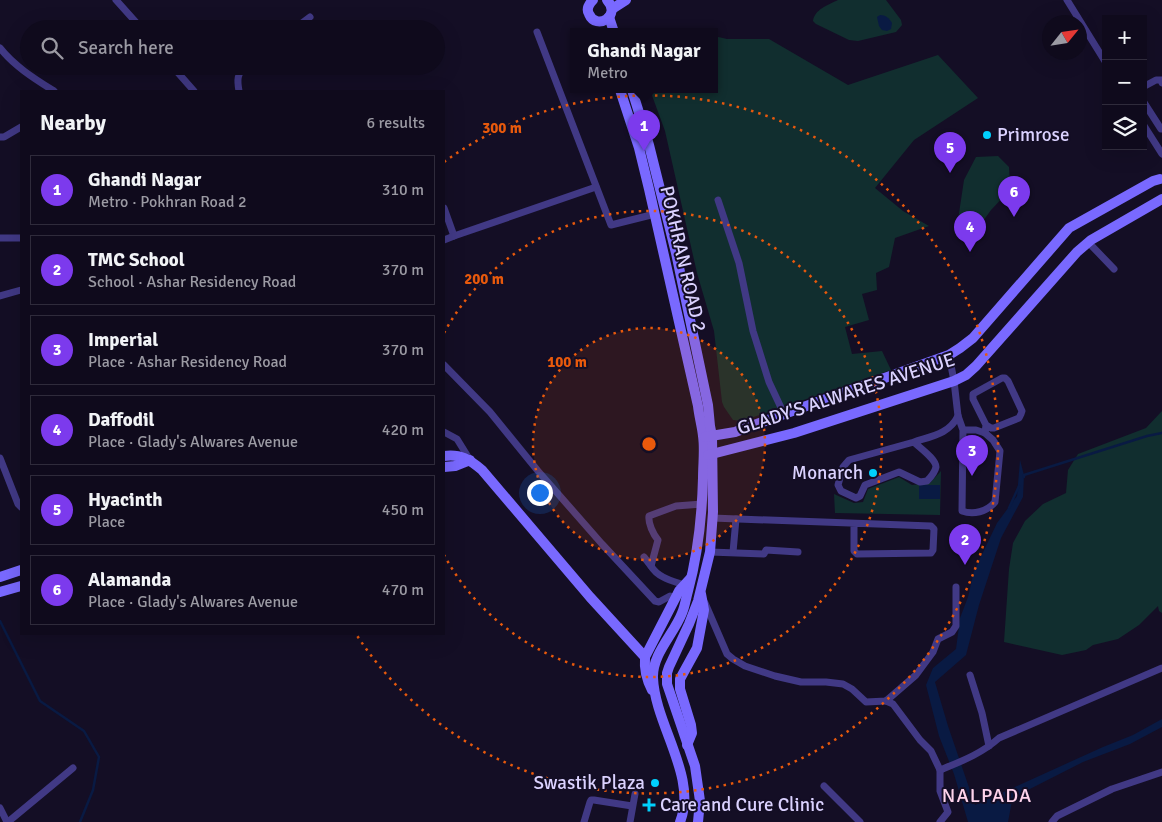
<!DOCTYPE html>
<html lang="en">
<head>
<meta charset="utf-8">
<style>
  body { margin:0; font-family:Signika,sans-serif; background:#1d1829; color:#f1f3f6 }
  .controls { position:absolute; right:15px; top:15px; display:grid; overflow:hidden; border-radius:0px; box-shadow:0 5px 20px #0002 }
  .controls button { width:45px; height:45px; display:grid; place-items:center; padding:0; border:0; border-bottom:1px solid #2f2b3b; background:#0f0a1c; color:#f1f3f6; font:25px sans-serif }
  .compass { position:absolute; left:1042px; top:15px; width:45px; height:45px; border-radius:50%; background:#0f0a1c; box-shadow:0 5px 20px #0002; rotate:60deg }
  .you { position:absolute; left:539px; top:492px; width:18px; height:18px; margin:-12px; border:4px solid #fff; border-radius:50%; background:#1a73e8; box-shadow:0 0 0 8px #1a73e833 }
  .badge { display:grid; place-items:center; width:32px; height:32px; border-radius:50%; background:#7c3aed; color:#fff; font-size:16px; font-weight:700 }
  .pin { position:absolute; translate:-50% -41px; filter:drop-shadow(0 1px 2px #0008) }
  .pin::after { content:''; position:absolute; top:26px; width:18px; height:15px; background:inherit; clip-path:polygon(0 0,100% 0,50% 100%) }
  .popup { position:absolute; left:570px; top:28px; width:148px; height:65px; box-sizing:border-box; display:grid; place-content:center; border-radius:0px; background:#0f0a1c; filter:drop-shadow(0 1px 4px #0005); font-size:16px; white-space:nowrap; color:#9b9aa3 }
  .popup b { font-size:19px; color:#f1f3f6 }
  .popup::after { content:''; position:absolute; left:50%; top:100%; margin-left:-10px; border:10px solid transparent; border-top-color:#0f0a1c }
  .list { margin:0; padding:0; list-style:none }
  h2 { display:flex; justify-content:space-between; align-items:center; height:65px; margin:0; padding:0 20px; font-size:21px }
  h2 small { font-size:16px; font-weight:400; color:#9b9aa3 }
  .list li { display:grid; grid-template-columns:32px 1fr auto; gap:15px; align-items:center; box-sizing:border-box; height:70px; margin:0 10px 10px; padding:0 10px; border:1px solid #2f2b3b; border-radius:0px }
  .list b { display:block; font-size:19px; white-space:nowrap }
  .list p { margin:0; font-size:16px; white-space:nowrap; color:#9b9aa3 }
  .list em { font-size:16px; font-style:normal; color:#9b9aa3 }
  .icon { flex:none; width:28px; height:28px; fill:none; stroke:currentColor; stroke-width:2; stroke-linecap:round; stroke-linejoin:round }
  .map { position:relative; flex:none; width:1162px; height:822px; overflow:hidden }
  .search { position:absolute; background:#0f0a1c; box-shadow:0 5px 20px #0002; left:20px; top:20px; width:425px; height:55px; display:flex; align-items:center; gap:12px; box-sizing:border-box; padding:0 18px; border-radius:28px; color:#9b9aa3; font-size:19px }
  .panel { position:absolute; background:#0f0a1c; box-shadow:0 5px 20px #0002; left:20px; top:90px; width:425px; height:545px; border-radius:0px }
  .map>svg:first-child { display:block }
  .green { fill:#112e2f }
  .water { fill:#091a43 }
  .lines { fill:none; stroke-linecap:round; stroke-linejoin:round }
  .stream { stroke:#091a43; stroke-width:2.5 }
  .street { stroke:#413985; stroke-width:7 }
  .secondary { stroke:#7969ff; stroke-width:10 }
  .ring { fill:none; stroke:#e8590c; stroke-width:2.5; stroke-dasharray:2.5 5 }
  .poi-dot { fill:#00d0fd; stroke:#140e25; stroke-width:2 }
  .labels { text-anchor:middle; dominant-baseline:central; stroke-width:4; stroke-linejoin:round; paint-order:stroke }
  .poi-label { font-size:19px; fill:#dbd2ff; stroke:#140e25; text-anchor:start }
  .street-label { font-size:19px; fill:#dbd2ff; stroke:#140e25 }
  .neighbourhood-label { font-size:20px; letter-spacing:1px; fill:#ffd4ec; stroke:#140e25 }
  .centre { fill:#e8590c; stroke:#140e25; stroke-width:2.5 }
  .ring-label { font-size:15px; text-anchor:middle; font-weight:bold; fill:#e8590c; stroke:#140e25; stroke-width:4; stroke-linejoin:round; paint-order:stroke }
</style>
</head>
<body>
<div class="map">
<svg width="1162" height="822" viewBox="0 0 1162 822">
  <rect width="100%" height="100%" fill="#140e25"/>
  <!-- green -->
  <g class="green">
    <path d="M 838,0 L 886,0 L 901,20 L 902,25 L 896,32 L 858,41 L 849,40 L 816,24 L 813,21 C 815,9 828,5 838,0 Z"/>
    <polygon points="714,36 727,39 769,39 848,85 938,55 978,98 914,140 875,188 903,211 929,226 895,238 889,267 876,273 877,290 862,294 869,320 845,327 852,354 882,351 891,370 742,421 733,420 724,407 722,402 714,331 697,273 665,131 650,90 714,90"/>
    <polygon points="998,156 1009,167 1010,184 1005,187 1006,194 991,210 978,228 958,220 964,180 976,157"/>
    <polygon points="1162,411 1162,613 1159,611 1158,606 1139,625 1118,639 1093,645 1086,650 1062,655 1004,642 1009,569 1013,543 1025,521 1043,504 1066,493 1068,470 1078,454 1146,428"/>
    <polygon points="941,471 940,515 835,513 834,494 854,503 863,502 868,489 899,477 912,485 930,483"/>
  </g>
  <!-- water -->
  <g class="water">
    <path d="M 880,15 C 886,15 889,18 892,23 L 891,29 L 887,31 L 882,30 L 879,26 L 877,17 Z"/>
    <polygon points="1020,460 1024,475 1023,497 1001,538 979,605 966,655 935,682 948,726 975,805 1103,747 1133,735 1162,719 1162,727 1130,744 1083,762 1022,793 1012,801 1008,822 968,822 954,774 939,736 926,685 933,668 956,649 960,618 968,597 974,571 997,523 1017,496"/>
    <rect x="919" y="485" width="21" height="14"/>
  </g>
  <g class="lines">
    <!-- stream -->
    <g class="stream">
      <polyline points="1024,477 1024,475 1147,436 1162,433"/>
      <polyline points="1009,508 1019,486"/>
      <polyline points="0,621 40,701 84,731 99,757 93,790 80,822"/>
    </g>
    <!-- street -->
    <g class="street">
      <polyline points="116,0 142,29"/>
      <polyline points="1067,0 1106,63"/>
      <polyline points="294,29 310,17"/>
      <polyline points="537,32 611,225 655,214"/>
      <path d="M 0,48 C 14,66 35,79 54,91"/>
      <polyline points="172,66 194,91"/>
      <polyline points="1143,87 1156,80 1161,80 1162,83"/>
      <path d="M 239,91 C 237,80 237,74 245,66"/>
      <polyline points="1143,101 1161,129 1162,129"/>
      <polyline points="1143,124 1162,154"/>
      <polyline points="0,137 4,137 21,127"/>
      <polyline points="718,200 739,263 753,331 769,382 784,414"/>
      <polyline points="444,208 454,236"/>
      <polyline points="0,238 21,238"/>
      <polyline points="444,240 454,236 596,187"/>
      <polyline points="1089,243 1114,269"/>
      <polyline points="0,296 21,290"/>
      <path d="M 949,355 L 954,381 L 958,416 L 963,430 L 962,511 C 973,515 987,512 995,502 L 1000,451 L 993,440 L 985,433 L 976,430 L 963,430"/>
      <polyline points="444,365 490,412 538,471 602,544 655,601 659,602 670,596 675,598"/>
      <polyline points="444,432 457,439 470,460"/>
      <polyline points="985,433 986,425 973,399 973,394 1002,378 1005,378 1008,381 1022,411 1021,414 1019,418 994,428 991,428 986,425"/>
      <path d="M 914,442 L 849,460 L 843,467 L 838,485 L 841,491 L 856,498 L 860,496 L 865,485 L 899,472 L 920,482 L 927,481 C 930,478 935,472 936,467 C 936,459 920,448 914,442 C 932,436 949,434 958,416"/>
      <polyline points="0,458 18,504 21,507"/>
      <polyline points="712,518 931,526 934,529 933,550 931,553 857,554 854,551 854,524"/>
      <polyline points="710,552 764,554 766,550 798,552"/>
      <polyline points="733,552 736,519"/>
      <polyline points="644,557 651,566"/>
      <path d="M 684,585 C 673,581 658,578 651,566 L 658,540 C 653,534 648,523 649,516 L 676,506 L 702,504"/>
      <polyline points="705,603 727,654 733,659 745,666 775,676 801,682 826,682 843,684 852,689 866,702 886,701 916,675 933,652 938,639 952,632 956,626 956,587"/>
      <polyline points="970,675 982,713 989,746"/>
      <polyline points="886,701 893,704 920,740 931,751 940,770 940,791 948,812 940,822"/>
      <path d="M 940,770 C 962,761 981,754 999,738 L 1162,668"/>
      <polyline points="824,786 860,822"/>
      <polyline points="0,808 7,822"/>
      <polyline points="8,822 73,768"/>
      <polyline points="584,822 590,802 591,800 594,800 632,806"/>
      <polyline points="630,822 635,794"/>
      <polyline points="1052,822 1057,816 1112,789 1162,772"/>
    </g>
    <!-- secondary -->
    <g class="secondary">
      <path d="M 593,0 C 589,4 586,9 589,14 C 596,31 622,16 607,0"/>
      <polyline points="612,9 626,0"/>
      <polyline points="609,17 614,32"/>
      <path d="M 620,90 L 639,148 L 649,189 L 698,406 C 699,416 702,426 703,436 C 705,449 703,464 703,478 C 702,516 698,554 688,591 C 686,598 685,606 682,613 C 674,634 652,654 653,678 C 655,725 698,777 680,822"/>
      <polyline points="632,90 649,145 676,253 708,405 710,426 712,436 713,512 710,552 698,601 689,624 669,667 667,673 667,684 695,766 700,801 698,822"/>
      <polyline points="705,437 735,432 784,414 949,355 960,348 973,338 1069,228 1153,181 1160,179"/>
      <polyline points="708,455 794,433 954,381 966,375 976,366 1077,252 1091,240 1162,199"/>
      <path d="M 444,456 C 461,454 469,459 482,470 L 590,597 L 645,657"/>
      <polyline points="444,467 455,466 470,460"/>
      <polyline points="0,577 21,570"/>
      <polyline points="0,592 21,586"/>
      <path d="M 652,690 C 646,679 644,670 645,657 L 679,591 L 690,579"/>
      <polyline points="687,745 692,733 691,725 680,689 680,679 697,648 704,610 701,594"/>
    </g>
  </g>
  <!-- distance rings -->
  <circle cx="649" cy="444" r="116" fill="#e8590c" fill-opacity=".12"/>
  <g class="ring">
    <circle cx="649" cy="444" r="116"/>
    <path d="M444 333A233 233 0 1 1 444 555"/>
    <path d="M444 162A349 349 0 1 1 356 634"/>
  </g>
  <!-- markers -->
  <g class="poi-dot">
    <circle cx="987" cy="135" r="5"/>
    <circle cx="873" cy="473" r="5"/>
    <circle cx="655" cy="783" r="5"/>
    <path d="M646.5 797.5h5v5h5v5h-5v5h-5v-5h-5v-5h5z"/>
  </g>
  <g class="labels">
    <!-- poi labels -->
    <g class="poi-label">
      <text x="997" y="135">Primrose</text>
      <text x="863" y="473" text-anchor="end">Monarch</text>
      <text x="645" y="783" text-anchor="end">Swastik Plaza</text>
      <text x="660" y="805">Care and Cure Clinic</text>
    </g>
    <!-- street labels -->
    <g class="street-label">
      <text transform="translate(683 259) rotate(77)">POKHRAN ROAD 2</text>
      <text transform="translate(846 394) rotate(-18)">GLADY'S ALWARES AVENUE</text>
    </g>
    <!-- neighbourhood labels -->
    <g class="neighbourhood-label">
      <text x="987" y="795">NALPADA</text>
    </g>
  </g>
  <circle cx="649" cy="444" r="8" class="centre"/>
  <g class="ring-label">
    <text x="502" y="133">300 m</text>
    <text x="484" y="284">200 m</text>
    <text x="567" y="367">100 m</text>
  </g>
</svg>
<div class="controls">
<button>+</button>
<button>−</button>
<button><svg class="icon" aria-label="layers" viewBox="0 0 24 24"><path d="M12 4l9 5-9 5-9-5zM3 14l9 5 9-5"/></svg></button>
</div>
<svg class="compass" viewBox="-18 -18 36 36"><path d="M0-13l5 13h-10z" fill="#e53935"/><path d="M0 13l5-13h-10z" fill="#9b9aa3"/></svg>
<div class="you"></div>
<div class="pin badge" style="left:644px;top:151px">1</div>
<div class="popup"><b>Ghandi Nagar</b>Metro</div>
<div class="pin badge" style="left:965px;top:565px">2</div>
<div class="pin badge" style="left:972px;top:476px">3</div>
<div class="pin badge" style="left:970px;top:252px">4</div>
<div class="pin badge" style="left:950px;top:173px">5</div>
<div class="pin badge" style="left:1014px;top:217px">6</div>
<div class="search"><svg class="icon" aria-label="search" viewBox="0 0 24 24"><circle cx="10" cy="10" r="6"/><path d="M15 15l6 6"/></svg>Search here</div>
<section class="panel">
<h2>Nearby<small>6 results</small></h2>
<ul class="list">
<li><span class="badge">1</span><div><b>Ghandi Nagar</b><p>Metro · Pokhran Road 2</p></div><em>310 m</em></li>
<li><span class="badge">2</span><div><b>TMC School</b><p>School · Ashar Residency Road</p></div><em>370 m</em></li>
<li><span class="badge">3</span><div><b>Imperial</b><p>Place · Ashar Residency Road</p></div><em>370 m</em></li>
<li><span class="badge">4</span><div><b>Daffodil</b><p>Place · Glady's Alwares Avenue</p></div><em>420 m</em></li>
<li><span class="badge">5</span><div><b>Hyacinth</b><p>Place</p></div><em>450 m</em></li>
<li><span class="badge">6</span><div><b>Alamanda</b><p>Place · Glady's Alwares Avenue</p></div><em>470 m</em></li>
</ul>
</section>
</div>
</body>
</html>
